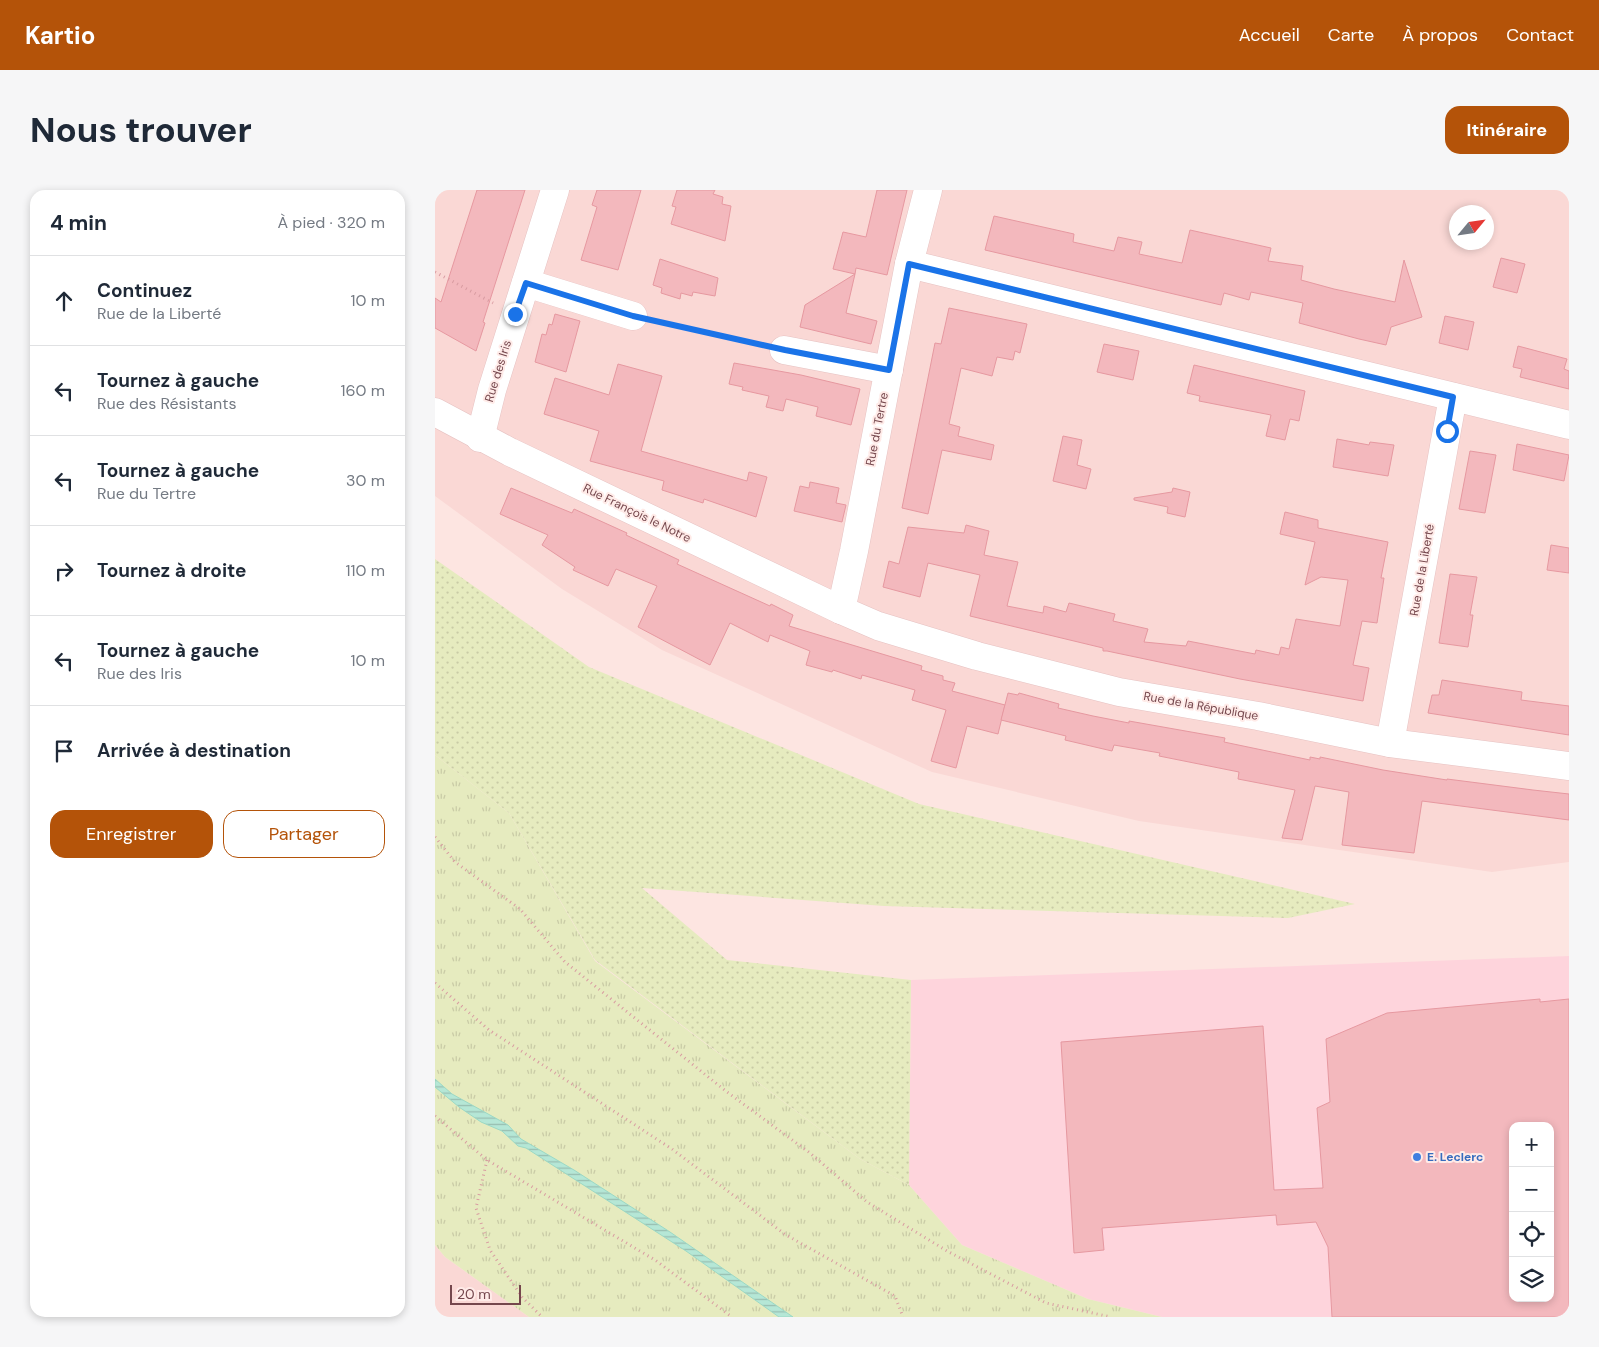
<!DOCTYPE html>
<html lang="fr">
<head>
<meta charset="utf-8">
<style>
  body { margin:0; font-family:"DM Sans",sans-serif; background:#f6f6f7; color:#1f2937 }
  .controls { position:absolute; right:15px; bottom:15px; display:grid; overflow:hidden; border-radius:10px; box-shadow:0 2px 8px #0003 }
  .controls button { width:45px; height:45px; display:grid; place-items:center; padding:0; border:0; border-bottom:1px solid #e0e1e3; background:#fff; color:#1f2937; font:25px sans-serif }
  .compass { position:absolute; left:1014px; top:15px; width:45px; height:45px; border-radius:50%; background:#fff; box-shadow:0 2px 8px #0003; rotate:61deg }
  .scale { position:absolute; left:15px; bottom:12px; width:71px; box-sizing:border-box; padding-left:5px; border:2px solid #75474d; border-top:0; font-size:14px; line-height:18px; white-space:nowrap; color:#75474d; -webkit-text-stroke:4px #ffebe8; paint-order:stroke }
  .stop { position:absolute; width:15px; height:15px; margin:-11px; border:4px solid #1a73e8; border-radius:50%; background:#fff }
  .stop.end { background:#1a73e8; border-color:#fff; box-shadow:0 1px 5px #0008 }
  .list { margin:0; padding:0; list-style:none }
  h2 { display:flex; justify-content:space-between; align-items:center; height:65px; margin:0; padding:0 20px; font-size:21px }
  h2 small { font-size:16px; font-weight:400; color:#747a83 }
  .list li { display:grid; grid-template-columns:32px 1fr auto; gap:15px; align-items:center; box-sizing:border-box; height:90px; padding:0 20px; border-top:1px solid #e0e1e3 }
  .list b { display:block; font-size:19px; white-space:nowrap }
  .list p { margin:0; font-size:16px; white-space:nowrap; color:#747a83 }
  .list em { font-size:16px; font-style:normal; color:#747a83 }
  .actions { display:flex; gap:10px; padding:15px 20px }
  .actions a { flex:1; padding:11px 0; border:1px solid #b45309; border-radius:15px; text-align:center; font-size:18px; color:#b45309 }
  .actions .main { background:#b45309; color:#fff }
  .icon { flex:none; width:28px; height:28px; fill:none; stroke:currentColor; stroke-width:2; stroke-linecap:round; stroke-linejoin:round }
  .map { position:relative; flex:none; width:1134px; height:1127px; overflow:hidden; border-radius:15px }
  header { display:flex; align-items:center; gap:30px; box-sizing:border-box; height:70px; padding:0 25px; background:#b45309; color:#fff }
  header strong { font-size:24px }
  nav { display:flex; gap:28px; margin-inline-start:auto; font-size:18px }
  .intro { display:flex; align-items:center; justify-content:space-between; box-sizing:border-box; height:120px; padding:0 30px }
  h1 { margin:0; font-size:35px }
  .button { padding:12px 22px; border-radius:15px; background:#b45309; color:#fff; font-size:18px; font-weight:700 }
  main { display:flex; gap:30px; padding:0 30px }
  aside { flex:1; background:#fff; border-radius:15px; box-shadow:0 2px 8px #0003 }
  .map>svg:first-child { display:block }
  .residential { fill:#fad8d5; fill-rule:evenodd }
  .commercial { fill:#fed4dc; fill-rule:evenodd }
  .grass { fill:url(#grass-dots) }
  .park { fill:url(#park-tufts) }
  .water { fill:url(#water-rules); stroke:#9bd9c5 }
  .building { fill:#f3b8bd; stroke:#e698a0; fill-rule:evenodd }
  .lines { fill:none; stroke-linecap:round; stroke-linejoin:round }
  .minor-casing { stroke:#e6c2c2; stroke-width:29 }
  .path { stroke:#d89ba1; stroke-width:3; stroke-dasharray:1 4; stroke-linecap:butt }
  .minor { stroke:#fff; stroke-width:28 }
  .route { stroke:#1a73e8; stroke-width:6 }
  .shop-dot { fill:#3f7fe0; stroke:#ffebe8; stroke-width:2 }
  .labels { text-anchor:middle; dominant-baseline:central; stroke-width:4; stroke-linejoin:round; paint-order:stroke }
  .street-label { font-size:12px; fill:#75474d; stroke:#ffebe8 }
  .shop-label { font-size:12px; font-weight:bold; fill:#366cbe; stroke:#ffebe8; text-anchor:start }
</style>
</head>
<body>
<header>
<strong>Kartio</strong>
<nav><a>Accueil</a><a>Carte</a><a>À propos</a><a>Contact</a></nav>
</header>
<div class="intro"><h1>Nous trouver</h1><a class="button">Itinéraire</a></div>
<main>
<aside>
<h2>4 min<small>À pied · 320 m</small></h2>
<ul class="list">
<li><svg class="icon" aria-label="ahead" viewBox="0 0 24 24"><path d="M12 20V5M6 11l6-6 6 6"/></svg><div><b>Continuez</b><p>Rue de la Liberté</p></div><em>10 m</em></li>
<li><svg class="icon" aria-label="left" viewBox="0 0 24 24"><path d="M17 20v-9H6M10 6l-5 5 5 5"/></svg><div><b>Tournez à gauche</b><p>Rue des Résistants</p></div><em>160 m</em></li>
<li><svg class="icon" aria-label="left" viewBox="0 0 24 24"><path d="M17 20v-9H6M10 6l-5 5 5 5"/></svg><div><b>Tournez à gauche</b><p>Rue du Tertre</p></div><em>30 m</em></li>
<li><svg class="icon" aria-label="right" viewBox="0 0 24 24"><path d="M7 20v-9h11M14 6l5 5-5 5"/></svg><div><b>Tournez à droite</b></div><em>110 m</em></li>
<li><svg class="icon" aria-label="left" viewBox="0 0 24 24"><path d="M17 20v-9H6M10 6l-5 5 5 5"/></svg><div><b>Tournez à gauche</b><p>Rue des Iris</p></div><em>10 m</em></li>
<li><svg class="icon" aria-label="arrive" viewBox="0 0 24 24"><path d="M6 21V4h12l-3 4 3 4H6"/></svg><div><b>Arrivée à destination</b></div></li>
</ul>
<div class="actions"><a class="main">Enregistrer</a><a>Partager</a></div>
</aside>
<div class="map">
<svg width="1134" height="1127" viewBox="0 0 1134 1127">
  <defs>
    <pattern id="grass-dots" width="8" height="8" patternUnits="userSpaceOnUse" patternTransform="scale(1.25)"><rect width="8" height="8" fill="#e6ebbf"/><path d="M2 2h.1M6 6h.1" fill="none" stroke="#c9cba6" stroke-width="1.8" stroke-linecap="round"/></pattern>
    <pattern id="park-tufts" width="24" height="20" patternUnits="userSpaceOnUse" patternTransform="scale(1.25)"><rect width="24" height="20" fill="#e6ebbf"/><path d="M3 7l-1-3M5 7V3M7 7l1-3M15 17l-1-3M17 17v-4M19 17l1-3" fill="none" stroke="#c9cba6"/></pattern>
    <pattern id="water-rules" width="6" height="5" patternUnits="userSpaceOnUse" patternTransform="scale(1.25)"><rect width="6" height="5" fill="#b5e7d6"/><path d="M0 2.5h6" fill="none" stroke="#98bdb0"/></pattern>
  </defs>
  <rect width="100%" height="100%" fill="#fde5e1"/>
  <!-- residential -->
  <g class="residential">
    <path d="M 0,0 L 1134,0 L 1134,672 L 1057,682 L 704,631 L 497,582 L 227,460 L 127,399 L 0,306 ZM 1022,22 L 1052,22 L 1052,52 L 1022,52 Z"/>
    <polygon points="0,1055 10,1067 94,1127 0,1127"/>
  </g>
  <!-- commercial -->
  <path class="commercial" d="M 1134,766 L 1134,1127 L 727,1127 L 653,1109 L 527,1055 L 474,995 L 476,790 ZM 1078,936 L 1115,936 L 1115,1108 L 1078,1108 Z"/>
  <!-- grass -->
  <polygon class="grass" points="0,369 154,477 484,614 920,714 853,728 449,716 207,698 292,770 476,790 474,995 425,969 160,770 74,623 0,565"/>
  <!-- park -->
  <polygon class="park" points="0,565 74,623 160,771 425,969 474,995 527,1055 653,1109 727,1127 94,1127 10,1067 0,1055"/>
  <!-- water -->
  <polygon class="water" points="0,889 17,904 73,935 86,949 139,980 235,1042 358,1127 344,1127 251,1061 91,958 83,956 67,941 46,932 24,917 0,897"/>
  <!-- building -->
  <g class="building">
    <polygon points="42,0 90,0 48,132 50,133 41,161 0,138 0,108 6,112"/>
    <polygon points="162,0 206,0 183,80 146,70 162,17 157,15"/>
    <polygon points="242,0 280,0 278,4 288,7 287,14 296,16 290,51 236,34 241,17 237,16"/>
    <polygon points="442,0 472,0 452,85 421,78 420,84 398,79 408,42 431,47"/>
    <polygon points="559,26 639,44 638,52 679,61 683,47 707,52 704,64 747,73 755,40 836,58 833,71 868,76 866,90 899,99 960,112 969,70 987,127 956,137 951,155 924,149 864,133 868,113 816,102 814,110 789,103 786,115 550,60"/>
    <polygon points="1066,68 1090,74 1082,103 1058,97"/>
    <polygon points="225,69 283,88 280,106 258,102 257,106 246,103 245,109 226,103 227,98 218,95"/>
    <polygon points="420,84 411,123 442,131 436,154 365,137 370,115"/>
    <polygon points="514,118 592,134 585,163 580,161 578,170 562,167 557,186 526,178 514,234 525,237 523,246 559,255 556,270 507,260 493,324 467,318 500,153 506,154"/>
    <polygon points="120,124 145,131 131,182 100,172 107,144 111,145 114,134 117,135"/>
    <polygon points="1010,126 1039,132 1033,160 1004,153"/>
    <polygon points="669,154 704,161 698,190 662,182"/>
    <polygon points="1083,156 1132,169 1129,179 1134,181 1134,199 1085,187 1087,179 1078,177"/>
    <polygon points="299,173 366,185 425,199 416,235 381,226 383,217 351,209 348,221 331,217 334,206 307,200 308,197 294,194"/>
    <polygon points="183,174 227,186 206,261 312,291 314,282 332,287 321,327 269,309 268,313 227,300 229,291 155,271 164,241 109,224 120,188 174,205"/>
    <polygon points="759,175 870,201 864,231 855,229 850,250 831,246 836,225 764,211 765,206 752,203"/>
    <polygon points="628,246 647,250 642,275 656,279 651,299 618,291"/>
    <polygon points="902,249 934,255 935,252 959,255 953,286 898,277"/>
    <polygon points="1082,254 1134,265 1129,291 1078,280"/>
    <polygon points="1035,261 1061,265 1050,323 1024,319"/>
    <polygon points="375,292 404,298 401,313 411,315 407,332 359,321 365,296 374,298"/>
    <polygon points="76,298 137,323 139,319 192,343 191,345 244,370 242,374 335,416 336,414 358,425 354,436 487,476 486,480 508,486 508,490 520,493 517,501 570,515 563,544 532,536 521,578 496,571 511,520 477,510 480,500 427,485 426,489 398,480 397,482 371,475 375,461 335,445 333,452 295,433 275,475 203,437 222,396 181,379 173,396 138,380 140,377 107,355 113,345 65,324"/>
    <polygon points="738,298 755,302 750,327 732,323 733,317 699,310 699,308 737,302"/>
    <polygon points="850,322 883,330 883,338 953,352 946,388 949,388 942,433 927,431 918,475 934,478 928,511 805,489 672,461 668,461 668,458 535,426 545,385 493,373 485,407 448,397 454,371 464,374 473,337 529,343 531,335 554,341 549,365 583,372 572,416 608,423 609,416 631,422 634,413 680,424 678,431 713,439 709,452 751,456 753,451 820,464 821,460 844,465 846,457 854,459 861,429 905,436 913,390 886,387 870,395 880,352 845,344"/>
    <polygon points="1116,355 1134,358 1134,383 1112,380"/>
    <polygon points="1015,384 1042,387 1035,425 1038,425 1033,457 1004,453"/>
    <polygon points="1007,490 1087,502 1086,510 1134,516 1134,545 993,523 997,505 1004,505"/>
    <polygon points="573,503 583,505 584,503 624,514 623,518 658,526 694,533 694,531 790,548 789,552 875,570 875,567 885,569 885,567 948,580 1012,590 1012,589 1098,600 1134,604 1134,630 987,611 979,663 907,655 914,602 880,596 867,650 847,648 860,600 803,589 804,582 724,566 725,563 679,555 677,561 630,550 631,546 566,530"/>
    <path d="M 1105,809 L 1105,812 L 1134,809 L 1134,1127 L 897,1127 L 893,1057 L 881,1032 L 842,1035 L 841,1025 L 667,1038 L 669,1060 L 639,1063 L 626,852 L 828,836 L 839,1000 L 888,998 L 882,918 L 895,912 L 891,849 L 952,823 ZM 1078,936 L 1115,936 L 1115,1108 L 1078,1108 Z"/>
  </g>
  <g class="lines">
    <defs>
      <g id="minor">
        <polyline points="474,74 1134,235"/>
        <polyline points="91,93 198,126"/>
        <polyline points="349,160 454,180"/>
        <polyline points="0,222 75,262 406,420 443,436 542,466 684,502 823,526 955,553 1134,576"/>
        <polyline points="45,248 57,200 120,0"/>
        <polyline points="406,420 419,361 474,74 493,0"/>
        <polyline points="955,553 1018,207"/>
      </g>
    </defs>
    <!-- minor casing -->
    <use href="#minor" class="minor-casing"/>
    <!-- path -->
    <g class="path">
      <polyline points="0,82 58,113"/>
      <polyline points="223,131 326,155"/>
      <polyline points="0,647 20,672 85,719 130,772 292,902 375,963 432,1012 512,1061 611,1113 676,1127"/>
      <polyline points="0,793 54,840 237,959 351,1045 460,1106 468,1127"/>
      <polyline points="0,926 52,970 220,1070 297,1127"/>
      <polyline points="52,970 41,1018 55,1060 87,1107 107,1127"/>
    </g>
    <!-- minor -->
    <use href="#minor" class="minor"/>
  </g>
  <g class="lines">
    <!-- route -->
    <polyline class="route" points="80,124 91,93 198,126 350,160 454,180 474,74 1018,207 1012,241"/>
  </g>
  <!-- markers -->
  <circle class="shop-dot" cx="982" cy="967" r="5"/>
  <g class="labels">
    <!-- street labels -->
    <g class="street-label">
      <text transform="translate(63 181) rotate(-73)">Rue des Iris</text>
      <text transform="translate(442 239) rotate(-79)">Rue du Tertre</text>
      <text transform="translate(202 323) rotate(26)">Rue François le Notre</text>
      <text transform="translate(987 380) rotate(-80)">Rue de la Liberté</text>
      <text transform="translate(766 516) rotate(10)">Rue de la République</text>
    </g>
    <!-- shop labels -->
    <g class="shop-label">
      <text x="992" y="967">E. Leclerc</text>
    </g>
  </g>
</svg>
<div class="controls">
<button>+</button>
<button>−</button>
<button><svg class="icon" aria-label="locate" viewBox="0 0 24 24"><circle cx="12" cy="12" r="6"/><path d="M12 2v4M12 18v4M2 12h4M18 12h4"/></svg></button>
<button><svg class="icon" aria-label="layers" viewBox="0 0 24 24"><path d="M12 4l9 5-9 5-9-5zM3 14l9 5 9-5"/></svg></button>
</div>
<svg class="compass" viewBox="-18 -18 36 36"><path d="M0-13l5 13h-10z" fill="#e53935"/><path d="M0 13l5-13h-10z" fill="#747a83"/></svg>
<div class="scale">20 m</div>
<div class="stop" style="left:1012px;top:241px"></div>
<div class="stop end" style="left:80px;top:124px"></div>
</div>
</main>
</body>
</html>
